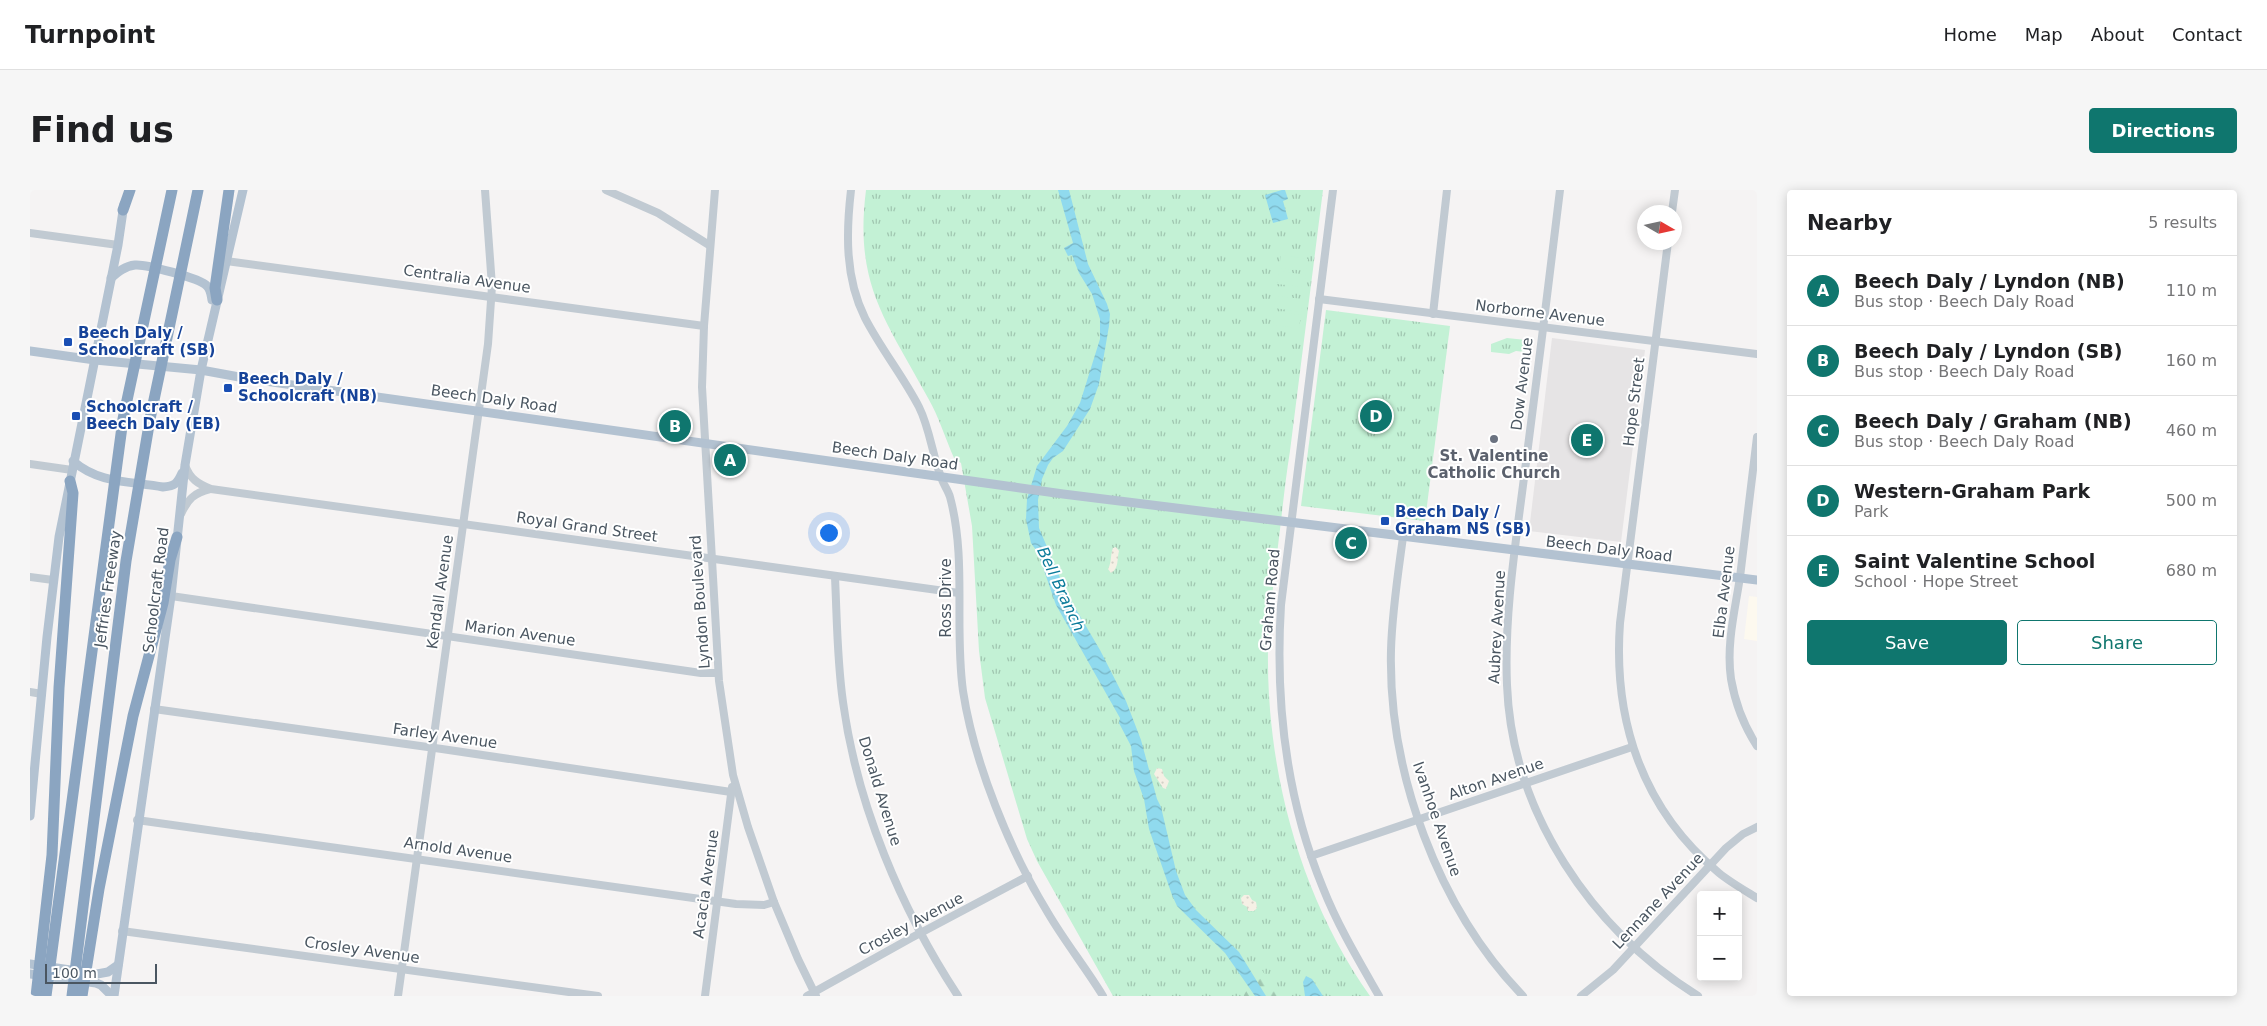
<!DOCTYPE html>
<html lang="en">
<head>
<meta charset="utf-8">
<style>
  body { margin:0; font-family:"DejaVu Sans",sans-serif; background:#f6f6f6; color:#202124 }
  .controls { position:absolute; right:15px; bottom:15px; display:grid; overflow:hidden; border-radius:5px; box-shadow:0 2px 12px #0003 }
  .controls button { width:45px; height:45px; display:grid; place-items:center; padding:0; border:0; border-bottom:1px solid #e0e0e0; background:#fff; color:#202124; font:25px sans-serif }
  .compass { position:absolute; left:1607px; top:15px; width:45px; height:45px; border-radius:50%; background:#fff; box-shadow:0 2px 12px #0003; rotate:99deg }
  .scale { position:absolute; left:15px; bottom:12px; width:112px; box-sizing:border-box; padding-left:5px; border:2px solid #4a5661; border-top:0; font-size:14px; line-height:18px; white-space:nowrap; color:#4a5661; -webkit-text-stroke:4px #fff; paint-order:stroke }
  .you { position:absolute; left:798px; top:342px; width:18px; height:18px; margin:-12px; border:4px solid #fff; border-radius:50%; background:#1a73e8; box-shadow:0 0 0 8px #1a73e833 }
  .badge { display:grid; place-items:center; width:32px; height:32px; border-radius:50%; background:#0f766e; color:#fff; font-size:16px; font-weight:700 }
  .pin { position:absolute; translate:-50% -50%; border:2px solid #fff; box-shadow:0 1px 5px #0006 }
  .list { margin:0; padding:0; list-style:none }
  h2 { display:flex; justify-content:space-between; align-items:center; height:65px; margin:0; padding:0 20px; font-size:21px }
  h2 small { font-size:16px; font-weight:400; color:#757577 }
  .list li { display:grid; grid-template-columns:32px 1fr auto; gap:15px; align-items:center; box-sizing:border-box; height:70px; padding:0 20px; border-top:1px solid #e0e0e0 }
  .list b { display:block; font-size:19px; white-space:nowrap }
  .list p { margin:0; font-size:16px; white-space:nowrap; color:#757577 }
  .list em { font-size:16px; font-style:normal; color:#757577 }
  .actions { display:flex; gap:10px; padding:15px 20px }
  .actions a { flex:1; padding:11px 0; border:1px solid #0f766e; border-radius:5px; text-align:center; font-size:18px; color:#0f766e }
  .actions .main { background:#0f766e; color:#fff }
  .map { position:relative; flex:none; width:1727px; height:806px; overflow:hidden; border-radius:5px }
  header { display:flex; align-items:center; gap:30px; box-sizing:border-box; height:70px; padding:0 25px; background:#fff; border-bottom:1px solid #e0e0e0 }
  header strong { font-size:24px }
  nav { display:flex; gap:28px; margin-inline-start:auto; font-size:18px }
  .intro { display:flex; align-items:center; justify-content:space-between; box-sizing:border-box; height:120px; padding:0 30px }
  h1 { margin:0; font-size:35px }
  .button { padding:12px 22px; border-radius:5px; background:#0f766e; color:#fff; font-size:18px; font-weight:700 }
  main { display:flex; gap:30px; padding:0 30px }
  aside { flex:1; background:#fff; border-radius:5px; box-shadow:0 2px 12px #0003 }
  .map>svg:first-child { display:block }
  .commercial { fill:#fdf9ef }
  .education { fill:#e6e4e5 }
  .grass { fill:url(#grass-tufts) }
  .forest { fill:url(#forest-firs) }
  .sand { fill:url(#sand-dots) }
  .garden { fill:#c3f1d5 }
  .water { fill:url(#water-waves) }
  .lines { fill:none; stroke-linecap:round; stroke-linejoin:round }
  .minor { stroke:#c1cad2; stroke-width:8 }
  .major { stroke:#b3c2d1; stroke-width:9 }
  .highway { stroke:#8ba5c1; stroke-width:11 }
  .transit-dot { fill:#1a4fb4; stroke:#fff; stroke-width:2 }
  .worship-dot { fill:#6b7280; stroke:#fff; stroke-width:2 }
  .labels { text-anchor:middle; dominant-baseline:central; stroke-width:4; stroke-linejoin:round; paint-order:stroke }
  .street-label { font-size:15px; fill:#4a5661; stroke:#fff }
  .transit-label { font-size:15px; font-weight:bold; fill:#164399; stroke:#fff; text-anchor:start }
  .worship-label { font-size:15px; font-weight:bold; fill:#5b616d; stroke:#fff }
  .water-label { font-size:16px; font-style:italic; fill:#0c7c9b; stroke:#fff }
</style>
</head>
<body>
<header>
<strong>Turnpoint</strong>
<nav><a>Home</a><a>Map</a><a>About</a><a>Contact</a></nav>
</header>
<div class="intro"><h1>Find us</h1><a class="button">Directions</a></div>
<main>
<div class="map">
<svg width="1727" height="806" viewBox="0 0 1727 806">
  <defs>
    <pattern id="grass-tufts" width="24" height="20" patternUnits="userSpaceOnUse" patternTransform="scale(1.25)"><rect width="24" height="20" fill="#c3f1d5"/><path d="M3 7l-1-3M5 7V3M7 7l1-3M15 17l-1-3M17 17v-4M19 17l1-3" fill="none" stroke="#a0c6b0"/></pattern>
    <pattern id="forest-firs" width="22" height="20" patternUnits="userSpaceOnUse" patternTransform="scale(1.25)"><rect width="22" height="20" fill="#c3f1d5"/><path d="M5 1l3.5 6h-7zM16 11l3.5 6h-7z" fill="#a0c6b0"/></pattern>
    <pattern id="sand-dots" width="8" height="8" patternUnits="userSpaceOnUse" patternTransform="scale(1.25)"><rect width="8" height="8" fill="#f5f0e5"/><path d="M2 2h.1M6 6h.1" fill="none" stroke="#d4d0c7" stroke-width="1.8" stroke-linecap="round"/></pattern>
    <pattern id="water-waves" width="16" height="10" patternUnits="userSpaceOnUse" patternTransform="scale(1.25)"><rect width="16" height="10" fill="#90daee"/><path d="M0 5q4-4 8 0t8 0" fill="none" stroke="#78b4c4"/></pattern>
  </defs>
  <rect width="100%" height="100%" fill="#f5f3f3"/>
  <!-- commercial -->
  <polygon class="commercial" points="1719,406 1727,407 1727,451 1714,449"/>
  <!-- education -->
  <polygon class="education" points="1522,148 1615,160 1591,352 1499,341"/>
  <!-- grass -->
  <g class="grass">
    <path d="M 836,0 L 1293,0 C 1282,87 1271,174 1260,261 C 1255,292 1252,324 1248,356 C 1244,390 1239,425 1238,459 C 1236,580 1270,707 1340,806 L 1083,806 L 1007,671 L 997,649 L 955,508 L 949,461 L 942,336 L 931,273 L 924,268 C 915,248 909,227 898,208 C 856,130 824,95 836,0 Z"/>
    <polygon points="1296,120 1420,136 1395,331 1271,316"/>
    <polygon points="1477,148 1497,150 1495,162 1486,161 1479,164 1461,162 1461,154"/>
  </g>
  <!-- forest -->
  <polygon class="forest" points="1232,780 1247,806 1214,806 1208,793"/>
  <!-- sand -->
  <g class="sand">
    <path d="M 1086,357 L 1089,361 C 1087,368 1089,379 1081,383 L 1078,379 C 1082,372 1080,365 1083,358 Z"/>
    <polygon points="1127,578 1132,579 1134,586 1139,591 1136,599 1133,598 1124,584"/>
    <polygon points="1214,705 1219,705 1222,710 1226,712 1227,718 1224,721 1218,721 1217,717 1212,714 1211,708"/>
  </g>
  <!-- garden -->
  <g class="garden">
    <polygon points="1251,65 1278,69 1276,81 1249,78"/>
    <polygon points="1249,81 1276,85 1274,97 1247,94"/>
    <polygon points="1246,106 1273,109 1271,122 1244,118"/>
    <polygon points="1244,122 1271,125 1269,138 1243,135"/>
  </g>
  <!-- water -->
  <g class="water">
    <polygon points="1028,0 1039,0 1058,74 1077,114 1080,124 1079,136 1069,194 1060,219 1033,261 1023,268 1018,275 1012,289 1008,310 1009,338 1037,404 1070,460 1096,511 1111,550 1127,609 1131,617 1146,681 1155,705 1166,720 1209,762 1236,806 1225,806 1195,763 1147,716 1142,705 1119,639 1114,609 1104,581 1101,556 1089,533 1090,528 1026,415 1008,363 1001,353 996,329 997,309 1007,276 1037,236 1050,213 1070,149 1070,129 1062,104 1049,83 1042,65 1038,66 1034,58 1043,53"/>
    <polygon points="1252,0 1255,0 1258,9 1253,11 1258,29 1243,33 1235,5"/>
    <polygon points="1276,786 1282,789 1293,806 1275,806 1273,792"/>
  </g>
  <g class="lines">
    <!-- minor -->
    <g class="minor">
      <polyline points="576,0 628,23 679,55"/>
      <polyline points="685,0 674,136 672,197 689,491 703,585 718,637 744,712 768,769 786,806"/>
      <path d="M 821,0 C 816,43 815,88 835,128 C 851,159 873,186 889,217 C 900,239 902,264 911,287 C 913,294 918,300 920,307 C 937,370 924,436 933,501 C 944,573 980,661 1018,723 C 1035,752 1056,778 1073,806"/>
      <path d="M 1303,0 L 1251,415 C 1245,512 1256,608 1293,698 C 1308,736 1329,771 1349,806"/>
      <path d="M 1530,0 C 1519,93 1507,187 1495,280 C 1486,351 1474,424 1477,495 C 1482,623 1562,740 1668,806"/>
      <polyline points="1642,22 1645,0"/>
      <polyline points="0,43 88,55"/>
      <path d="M 1638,52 L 1590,433 C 1583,530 1612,619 1689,683 C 1700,692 1714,700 1727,708"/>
      <polyline points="196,71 674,136"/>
      <polyline points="1289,109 1727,164"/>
      <polyline points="1403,124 1417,0"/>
      <path d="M 1727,247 C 1721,294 1716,340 1710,387 C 1705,420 1696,455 1701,489 C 1705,512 1714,536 1727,556"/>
      <polyline points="0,274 42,280"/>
      <path d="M 155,275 C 160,289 168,294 181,299 L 929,403"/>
      <path d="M 151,324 C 158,309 164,303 180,299"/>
      <path d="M 1373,347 C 1368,384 1362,422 1361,460 C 1358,582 1408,718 1493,806"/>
      <polyline points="0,387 23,390"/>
      <path d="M 805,387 C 807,429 807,470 813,512 C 827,615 871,719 928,806"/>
      <polyline points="141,406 671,483 688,483"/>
      <polyline points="0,502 12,504"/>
      <polyline points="124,519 412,559 701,602"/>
      <polyline points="107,630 706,714 734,715 744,712"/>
      <polyline points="1281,666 1602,557"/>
      <polyline points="92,741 568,806"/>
      <polyline points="368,806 458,154 462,96 455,0"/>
      <polyline points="675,806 702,597"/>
      <polyline points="777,806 881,748 998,686"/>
      <polyline points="1551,806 1583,780 1696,658 1713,644 1727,637"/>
    </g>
    <!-- major -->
    <g class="major">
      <path d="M 81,88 C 88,82 95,76 105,75 C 115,74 170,88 177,96 C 181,100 181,105 182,110"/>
      <polyline points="0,161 65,170 171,180 220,189 1033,304 1727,390"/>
      <path d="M 43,271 C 69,294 101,291 133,297 C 145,296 147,294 152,283"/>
      <polyline points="0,626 17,447 29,347 88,55 94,14"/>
      <polyline points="0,774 67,784 78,782 88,775"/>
      <polyline points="0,784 66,793 71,795 82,806"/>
      <polyline points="84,806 141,406 155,275 171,180 213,0"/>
    </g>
    <!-- highway -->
    <g class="highway">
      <polyline points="93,20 100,0"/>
      <polyline points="187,110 185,98 199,0"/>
      <polyline points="6,806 22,665 29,498 43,303 40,291"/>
      <polyline points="16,806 93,229 142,0"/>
      <polyline points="42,806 96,371 120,229 168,0"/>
      <polyline points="52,806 69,699 103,526 133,413 140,370 147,347"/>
    </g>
  </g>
  <!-- markers -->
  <g class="transit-dot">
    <rect x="33" y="147" width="10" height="10" rx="2.5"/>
    <rect x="193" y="193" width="10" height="10" rx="2.5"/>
    <rect x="41" y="221" width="10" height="10" rx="2.5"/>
    <rect x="1350" y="326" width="10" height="10" rx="2.5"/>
  </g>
  <circle class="worship-dot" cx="1464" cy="249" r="5"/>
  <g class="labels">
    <!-- street labels -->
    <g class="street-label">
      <text transform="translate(437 89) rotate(8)">Centralia Avenue</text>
      <text transform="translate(1510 123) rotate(7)">Norborne Avenue</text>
      <text transform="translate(1492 194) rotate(-83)">Dow Avenue</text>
      <text transform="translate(464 209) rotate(8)">Beech Daly Road</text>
      <text transform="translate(1604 212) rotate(-83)">Hope Street</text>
      <text transform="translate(865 266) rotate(8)">Beech Daly Road</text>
      <text transform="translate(557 337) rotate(8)">Royal Grand Street</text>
      <text transform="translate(1579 359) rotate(7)">Beech Daly Road</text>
      <text transform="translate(78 399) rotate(-82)">Jeffries Freeway</text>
      <text transform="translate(126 400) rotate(-83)">Schoolcraft Road</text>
      <text transform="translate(410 402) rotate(-82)">Kendall Avenue</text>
      <text transform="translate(1694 402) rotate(-83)">Elba Avenue</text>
      <text transform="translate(916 408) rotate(-90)">Ross Drive</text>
      <text transform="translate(1240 410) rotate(-85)">Graham Road</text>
      <text transform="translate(670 412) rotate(-94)">Lyndon Boulevard</text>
      <text transform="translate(1467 437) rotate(-87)">Aubrey Avenue</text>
      <text transform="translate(490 443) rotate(8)">Marion Avenue</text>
      <text transform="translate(415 546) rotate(8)">Farley Avenue</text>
      <text transform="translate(1466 589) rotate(-19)">Alton Avenue</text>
      <text transform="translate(850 601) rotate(73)">Donald Avenue</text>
      <text transform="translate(1407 629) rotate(71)">Ivanhoe Avenue</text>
      <text transform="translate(428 660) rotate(8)">Arnold Avenue</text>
      <text transform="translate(676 694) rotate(-82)">Acacia Avenue</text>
      <text transform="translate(1628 711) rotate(-47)">Lennane Avenue</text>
      <text transform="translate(881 734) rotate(-28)">Crosley Avenue</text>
      <text transform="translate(332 760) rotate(8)">Crosley Avenue</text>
    </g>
    <!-- transit labels -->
    <g class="transit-label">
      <text x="48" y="143">Beech Daly /<tspan x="48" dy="17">Schoolcraft (SB)</tspan></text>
      <text x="208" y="189">Beech Daly /<tspan x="208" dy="17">Schoolcraft (NB)</tspan></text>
      <text x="56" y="217">Schoolcraft /<tspan x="56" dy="17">Beech Daly (EB)</tspan></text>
      <text x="1365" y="322">Beech Daly /<tspan x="1365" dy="17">Graham NS (SB)</tspan></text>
    </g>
    <!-- worship labels -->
    <g class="worship-label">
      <text x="1464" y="266">St. Valentine<tspan x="1464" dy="17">Catholic Church</tspan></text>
    </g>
    <!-- water labels -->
    <g class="water-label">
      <text transform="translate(1031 399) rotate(65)">Bell Branch</text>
    </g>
  </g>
</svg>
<div class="controls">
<button>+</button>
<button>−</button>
</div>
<svg class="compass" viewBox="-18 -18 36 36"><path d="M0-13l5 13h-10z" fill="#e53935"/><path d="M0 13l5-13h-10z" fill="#757577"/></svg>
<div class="scale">100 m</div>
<div class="you"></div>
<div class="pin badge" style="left:700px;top:270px">A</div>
<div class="pin badge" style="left:645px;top:236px">B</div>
<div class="pin badge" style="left:1321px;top:353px">C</div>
<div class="pin badge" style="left:1346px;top:226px">D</div>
<div class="pin badge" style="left:1557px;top:250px">E</div>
</div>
<aside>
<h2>Nearby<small>5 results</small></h2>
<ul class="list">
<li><span class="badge">A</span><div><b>Beech Daly / Lyndon (NB)</b><p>Bus stop · Beech Daly Road</p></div><em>110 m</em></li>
<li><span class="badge">B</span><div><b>Beech Daly / Lyndon (SB)</b><p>Bus stop · Beech Daly Road</p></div><em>160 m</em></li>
<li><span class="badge">C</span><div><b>Beech Daly / Graham (NB)</b><p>Bus stop · Beech Daly Road</p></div><em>460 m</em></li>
<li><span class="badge">D</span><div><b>Western-Graham Park</b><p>Park</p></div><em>500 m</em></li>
<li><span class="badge">E</span><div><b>Saint Valentine School</b><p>School · Hope Street</p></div><em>680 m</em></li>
</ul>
<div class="actions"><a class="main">Save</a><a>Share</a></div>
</aside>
</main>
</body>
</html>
